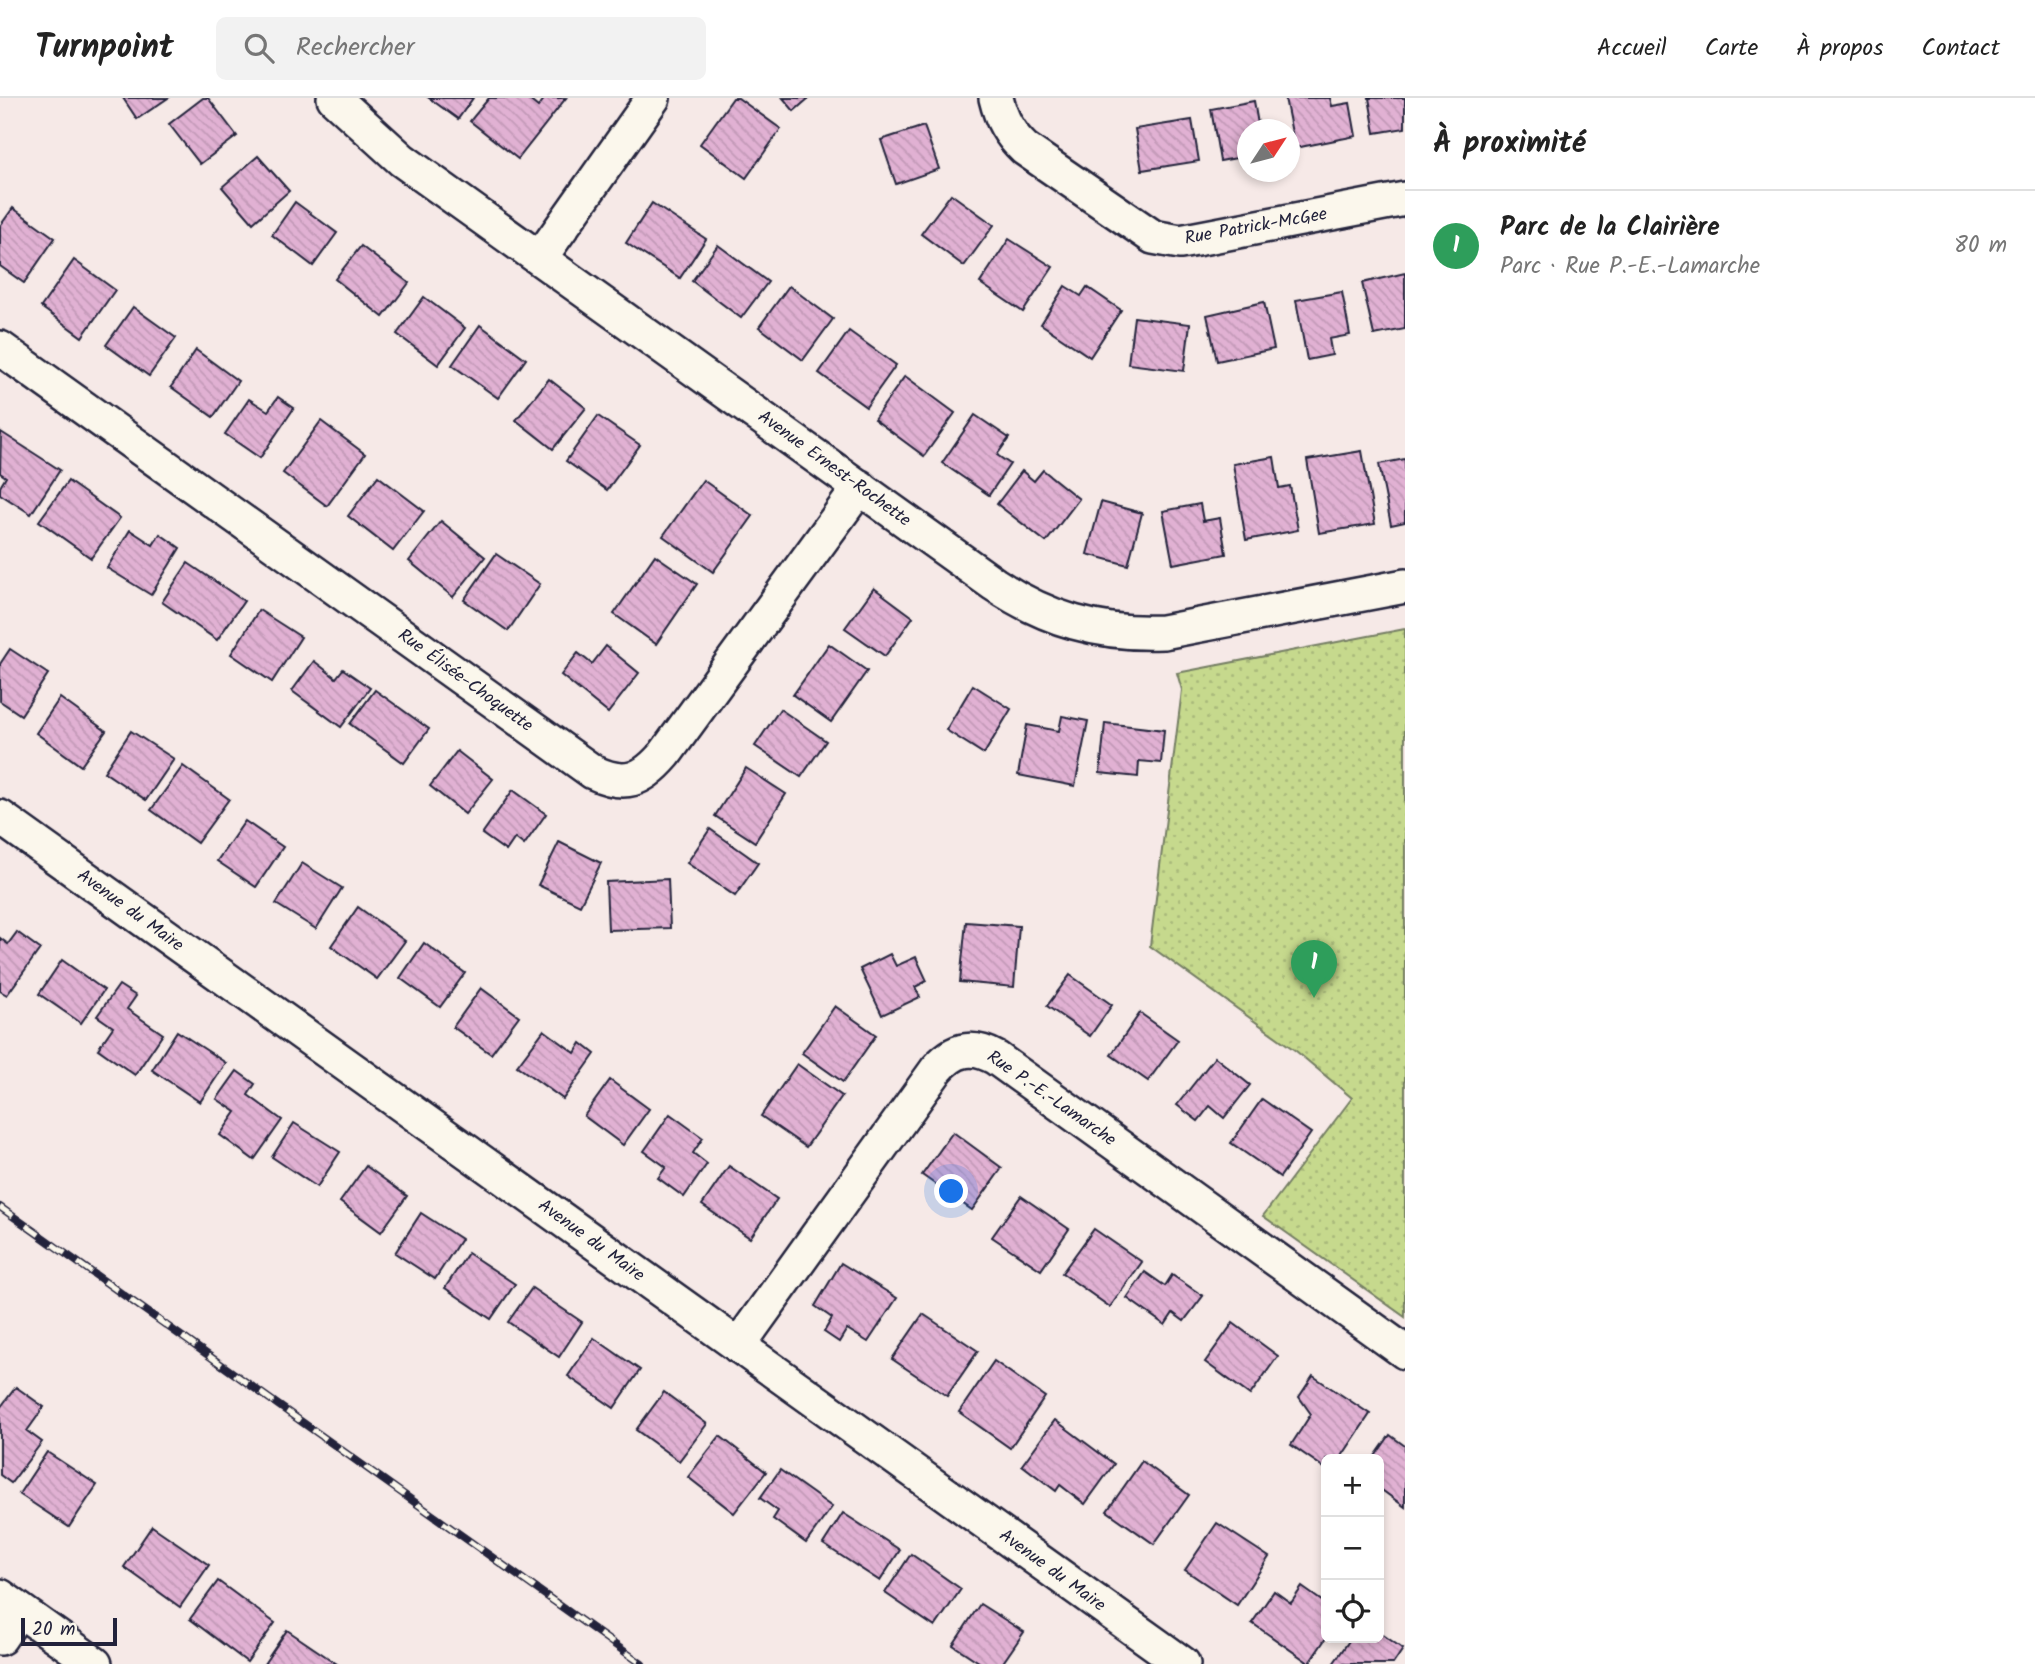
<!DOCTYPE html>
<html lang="fr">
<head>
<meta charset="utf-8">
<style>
  body { margin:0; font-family:Kalam,sans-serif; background:#f2f2f2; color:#222 }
  .controls { position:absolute; right:21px; bottom:21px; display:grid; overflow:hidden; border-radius:10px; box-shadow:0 4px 10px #0003 }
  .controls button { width:63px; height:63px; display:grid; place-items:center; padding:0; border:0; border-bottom:2px solid #e0e0e0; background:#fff; color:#222; font:35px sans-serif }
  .compass { position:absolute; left:1237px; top:21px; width:63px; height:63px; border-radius:50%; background:#fff; box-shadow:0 4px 10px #0003; rotate:54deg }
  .scale { position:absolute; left:21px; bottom:18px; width:96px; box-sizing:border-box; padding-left:7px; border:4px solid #22223b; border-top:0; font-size:19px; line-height:24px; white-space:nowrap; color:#22223b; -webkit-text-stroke:5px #fbf7ec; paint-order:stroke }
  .you { position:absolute; left:952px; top:1094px; width:24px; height:24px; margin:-18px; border:5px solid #fff; border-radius:50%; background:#1a73e8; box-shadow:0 0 0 10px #1a73e833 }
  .badge { display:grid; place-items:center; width:46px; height:46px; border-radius:50%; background:#ea580c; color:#fff; font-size:23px; font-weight:700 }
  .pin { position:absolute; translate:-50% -58px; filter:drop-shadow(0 2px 4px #0008) }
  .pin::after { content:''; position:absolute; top:37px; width:24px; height:21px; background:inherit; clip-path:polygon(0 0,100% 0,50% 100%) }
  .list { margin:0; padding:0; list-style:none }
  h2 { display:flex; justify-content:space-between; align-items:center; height:91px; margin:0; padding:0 28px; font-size:30px }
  h2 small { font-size:23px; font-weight:400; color:#767676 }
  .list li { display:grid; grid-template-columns:46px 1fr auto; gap:21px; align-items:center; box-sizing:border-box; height:112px; padding:0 28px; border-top:2px solid #e0e0e0 }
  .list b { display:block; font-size:26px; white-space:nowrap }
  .list p { margin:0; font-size:23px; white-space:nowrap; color:#767676 }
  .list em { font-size:23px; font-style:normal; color:#767676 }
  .icon { flex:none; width:38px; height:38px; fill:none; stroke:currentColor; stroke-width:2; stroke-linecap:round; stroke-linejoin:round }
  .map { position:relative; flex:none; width:1405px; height:1566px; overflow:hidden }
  header { display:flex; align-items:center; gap:42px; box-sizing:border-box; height:98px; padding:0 35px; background:#fff; border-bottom:2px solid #e0e0e0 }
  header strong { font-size:33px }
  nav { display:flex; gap:38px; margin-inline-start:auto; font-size:24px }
  .search { width:490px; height:63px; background:#f2f2f2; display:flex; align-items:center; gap:18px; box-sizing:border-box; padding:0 24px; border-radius:10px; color:#767676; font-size:26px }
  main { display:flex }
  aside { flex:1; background:#fff }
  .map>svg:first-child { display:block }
  .green { fill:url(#green-dots); stroke:#747e64; stroke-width:2 }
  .building { fill:url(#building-back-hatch); stroke:#22223b; stroke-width:2 }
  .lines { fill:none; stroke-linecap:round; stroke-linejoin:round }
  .street-casing { stroke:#22223b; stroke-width:38 }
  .street { stroke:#fbf7ec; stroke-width:33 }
  .rail-casing { stroke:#22223b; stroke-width:8 }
  .rail { stroke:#fbf7ec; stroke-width:5; stroke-dasharray:16; stroke-linecap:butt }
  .labels { text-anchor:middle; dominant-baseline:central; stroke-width:5; stroke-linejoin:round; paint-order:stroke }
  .street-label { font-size:18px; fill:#22223b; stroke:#fbf7ec }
</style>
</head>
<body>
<header>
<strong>Turnpoint</strong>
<div class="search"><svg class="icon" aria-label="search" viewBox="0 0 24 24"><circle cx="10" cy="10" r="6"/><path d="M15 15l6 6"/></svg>Rechercher</div>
<nav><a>Accueil</a><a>Carte</a><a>À propos</a><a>Contact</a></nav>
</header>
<main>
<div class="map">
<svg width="1405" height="1566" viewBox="0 0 1405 1566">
  <defs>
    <pattern id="green-dots" width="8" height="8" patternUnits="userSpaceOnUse" patternTransform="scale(1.75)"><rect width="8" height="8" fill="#c6d98d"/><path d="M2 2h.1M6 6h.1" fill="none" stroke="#aaba7b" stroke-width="1.8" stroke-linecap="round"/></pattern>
    <pattern id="building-back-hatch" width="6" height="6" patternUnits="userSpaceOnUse" patternTransform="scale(1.75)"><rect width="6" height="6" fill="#e1b1d3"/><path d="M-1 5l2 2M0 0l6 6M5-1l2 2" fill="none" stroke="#c198b6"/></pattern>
  </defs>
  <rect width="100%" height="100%" fill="#f6e9e7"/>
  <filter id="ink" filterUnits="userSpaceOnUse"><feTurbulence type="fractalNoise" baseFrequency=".0143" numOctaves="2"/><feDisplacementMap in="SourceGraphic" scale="14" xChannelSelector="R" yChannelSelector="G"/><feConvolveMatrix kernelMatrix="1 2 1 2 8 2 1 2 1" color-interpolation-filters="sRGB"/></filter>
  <g filter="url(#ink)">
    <!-- green -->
    <polygon class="green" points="1405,531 1405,1219 1263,1118 1352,1000 1296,953 1150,848 1182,592 1177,575"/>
    <!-- building -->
    <g class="building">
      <polygon points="123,0 168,0 137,21"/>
      <polygon points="203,0 208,0 237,38 200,66 169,26"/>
      <polygon points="429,0 473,0 458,21"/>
      <polygon points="489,0 527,0 538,9 545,0 566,0 518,61 470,23"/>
      <polygon points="733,0 738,0 781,31 746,80 700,46"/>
      <polygon points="783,0 809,0 794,13"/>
      <polygon points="1285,0 1330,0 1332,8 1350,5 1356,38 1295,50"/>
      <polygon points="1369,0 1405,0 1405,30 1375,35"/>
      <polygon points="1254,3 1259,32 1248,32 1248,58 1220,63 1211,11"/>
      <polygon points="1192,22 1199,63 1142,72 1135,31"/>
      <polygon points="924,28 939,71 896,86 881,42"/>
      <polygon points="258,58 289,93 253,125 222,89"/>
      <polygon points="951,96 994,127 964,168 921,136"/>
      <polygon points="295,104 337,135 313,168 272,137"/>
      <polygon points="652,105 706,141 680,180 626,145"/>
      <polygon points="13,110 55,140 24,185 0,168 0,128"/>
      <polygon points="1009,141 1053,169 1023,214 980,185"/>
      <polygon points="718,147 768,184 741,220 692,183"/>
      <polygon points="361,148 409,185 383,219 335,181"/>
      <polygon points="74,162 115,192 82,239 41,209"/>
      <polygon points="1405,175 1405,231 1374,237 1362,185"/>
      <polygon points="789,188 833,221 803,262 759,229"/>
      <polygon points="1065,188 1081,198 1087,189 1121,212 1090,259 1041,226"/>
      <polygon points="1342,194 1350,237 1329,241 1332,257 1307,262 1296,202"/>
      <polygon points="424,199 465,230 438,267 397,236"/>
      <polygon points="1264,204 1274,251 1217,263 1207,217"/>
      <polygon points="133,209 176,240 149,278 106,247"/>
      <polygon points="1134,219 1190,226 1184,273 1128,266"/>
      <polygon points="480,227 526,261 498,300 452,267"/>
      <polygon points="849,233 896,267 866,309 819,275"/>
      <polygon points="196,252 238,283 213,319 171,289"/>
      <polygon points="905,278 955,315 924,358 874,321"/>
      <polygon points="549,281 586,310 553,351 516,322"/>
      <polygon points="278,299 294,310 260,360 225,336 249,301 268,313"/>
      <polygon points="975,317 1009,340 997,357 1010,366 989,397 942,365"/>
      <polygon points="598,318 640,347 607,392 566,363"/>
      <polygon points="321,323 365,356 327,408 283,375"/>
      <polygon points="1,334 60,372 31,416 0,396 0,389 6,379 0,375"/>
      <polygon points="1362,353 1375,426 1319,435 1307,362"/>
      <polygon points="1274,359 1279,390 1290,388 1298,432 1246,442 1233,366"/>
      <polygon points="1405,361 1405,424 1391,427 1379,366"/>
      <polygon points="1043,372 1079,401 1046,444 997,406 1022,373 1034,383"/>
      <polygon points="378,378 424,413 393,453 348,418"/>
      <polygon points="703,382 753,418 713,474 663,438"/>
      <polygon points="68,383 120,420 91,460 39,423"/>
      <polygon points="1101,404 1142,415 1128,467 1087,456"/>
      <polygon points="1200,406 1203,423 1220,420 1226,456 1173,466 1163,413"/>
      <polygon points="441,423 485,459 453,499 409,463"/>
      <polygon points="130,432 153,447 160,436 180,450 151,497 107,470"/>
      <polygon points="496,456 540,486 508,533 464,502"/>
      <polygon points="655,457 697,486 656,546 614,516"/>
      <polygon points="188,465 244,503 217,542 162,504"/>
      <polygon points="874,490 913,519 885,558 845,530"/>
      <polygon points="259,512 301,539 272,584 231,556"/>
      <polygon points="829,546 867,573 831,624 793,597"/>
      <polygon points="606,548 639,575 608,615 561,577 578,555 592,566"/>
      <polygon points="10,551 48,576 21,617 0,603 0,566"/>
      <polygon points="314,563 336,580 343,571 370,590 341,629 292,593"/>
      <polygon points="973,587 1011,611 984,656 946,632"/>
      <polygon points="375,592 429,631 404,665 350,626"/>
      <polygon points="60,600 106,633 81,668 36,635"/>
      <polygon points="780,611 826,643 801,679 755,648"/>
      <polygon points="1062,618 1088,623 1075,688 1018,677 1027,627 1059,633"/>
      <polygon points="1105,625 1164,632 1161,665 1139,663 1138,679 1100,675"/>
      <polygon points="131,633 174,661 146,702 104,674"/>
      <polygon points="457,653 493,681 465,716 430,688"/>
      <polygon points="183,668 229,701 197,745 151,712"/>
      <polygon points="746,670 786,696 755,744 715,718"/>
      <polygon points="513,692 546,716 524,747 515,740 506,753 482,736"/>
      <polygon points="245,723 283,749 256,789 217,763"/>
      <polygon points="710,731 758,765 735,798 687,765"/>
      <polygon points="559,744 601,765 580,807 538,787"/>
      <polygon points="302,765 342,790 316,831 276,806"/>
      <polygon points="668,781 670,830 608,832 606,784"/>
      <polygon points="358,809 405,843 377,881 331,848"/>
      <polygon points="966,824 1019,828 1014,889 960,884"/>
      <polygon points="17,834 40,851 7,897 0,893 0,840 8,846"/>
      <polygon points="424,845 465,875 440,909 400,880"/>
      <polygon points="890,856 896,868 916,859 927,883 915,889 920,899 882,917 860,871"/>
      <polygon points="62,862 104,892 81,925 39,896"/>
      <polygon points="1070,877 1112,907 1090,938 1047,908"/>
      <polygon points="119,887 136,898 127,911 163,936 135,977 98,951 113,929 97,918"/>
      <polygon points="481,890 519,918 491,956 453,929"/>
      <polygon points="835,908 876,937 843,984 802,955"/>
      <polygon points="1140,915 1178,942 1148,983 1111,957"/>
      <polygon points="544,932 575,955 581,945 595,956 563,1001 517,968"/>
      <polygon points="177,933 226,965 200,1004 152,972"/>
      <polygon points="1215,959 1250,987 1224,1020 1210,1008 1198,1023 1177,1007"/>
      <polygon points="797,966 842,998 806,1049 761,1018"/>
      <polygon points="237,973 255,986 248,997 282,1022 254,1062 220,1037 236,1014 217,1001"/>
      <polygon points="610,982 649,1011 623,1047 584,1018"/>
      <polygon points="1262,1001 1311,1035 1280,1079 1231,1045"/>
      <polygon points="670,1016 703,1040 693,1055 707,1066 684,1099 658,1080 666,1069 644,1053"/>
      <polygon points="294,1025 340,1054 317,1089 272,1059"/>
      <polygon points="953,1034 1002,1070 972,1112 922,1077"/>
      <polygon points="366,1068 407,1098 381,1134 340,1104"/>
      <polygon points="729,1068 777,1101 750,1140 702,1107"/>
      <polygon points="1021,1098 1069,1131 1041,1172 992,1139"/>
      <polygon points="421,1115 461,1141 435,1181 395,1155"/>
      <polygon points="1094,1131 1142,1164 1110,1209 1062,1175"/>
      <polygon points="468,1155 515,1186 491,1221 445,1190"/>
      <polygon points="841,1165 897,1200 868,1244 847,1231 839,1244 824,1234 832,1220 815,1208"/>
      <polygon points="1145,1174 1165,1188 1172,1177 1203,1198 1184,1223 1173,1215 1165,1227 1127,1200"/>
      <polygon points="532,1190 582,1224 559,1259 508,1224"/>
      <polygon points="923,1216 978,1253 947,1298 892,1261"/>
      <polygon points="1233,1225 1278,1258 1250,1297 1205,1264"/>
      <polygon points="594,1240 640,1272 614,1310 568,1278"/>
      <polygon points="994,1263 1045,1299 1010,1350 959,1314"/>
      <polygon points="1313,1278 1370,1316 1340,1361 1326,1361 1326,1371 1291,1347 1311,1316 1299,1299"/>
      <polygon points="16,1289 44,1309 27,1333 42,1344 11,1385 0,1377 0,1310"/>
      <polygon points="664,1294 707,1326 679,1363 636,1332"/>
      <polygon points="1055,1322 1114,1366 1085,1406 1060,1387 1056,1393 1022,1367"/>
      <polygon points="1390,1337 1405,1348 1405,1409 1379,1390 1379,1361 1373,1361"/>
      <polygon points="720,1338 766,1374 734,1415 688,1379"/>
      <polygon points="47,1354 97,1387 69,1429 19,1396"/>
      <polygon points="1142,1363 1189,1397 1154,1446 1107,1413"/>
      <polygon points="780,1372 832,1409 806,1445 773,1421 778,1413 760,1400"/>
      <polygon points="843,1415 900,1452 880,1483 823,1446"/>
      <polygon points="1217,1425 1269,1459 1237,1507 1185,1472"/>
      <polygon points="152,1428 209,1467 180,1509 124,1469"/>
      <polygon points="911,1456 961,1491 935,1529 885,1495"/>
      <polygon points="218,1483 275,1525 247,1564 190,1521"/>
      <polygon points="1302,1489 1326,1506 1326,1540 1309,1565 1252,1525 1274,1493 1291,1505"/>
      <polygon points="980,1506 1024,1534 1002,1566 982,1566 953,1547"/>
      <polygon points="287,1532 337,1566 264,1566"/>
      <polygon points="1379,1534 1403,1551 1393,1566 1333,1566 1351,1540 1379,1540"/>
    </g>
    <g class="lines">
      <defs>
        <g id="street">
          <path d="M 334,0 L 402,62 L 994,486 C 1046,521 1100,537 1163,534 L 1405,488"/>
          <path d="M 996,0 C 1001,21 1009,36 1025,51 L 1153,139 L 1180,144 L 1196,141 L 1405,101"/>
          <polyline points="540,160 653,0"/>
          <path d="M 0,250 L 593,674 C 625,689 642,683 665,656 L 860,389"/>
          <polyline points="0,719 1183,1566"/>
          <path d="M 738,1248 L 937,971 C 955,950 973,947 996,960 L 1405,1254"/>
          <polyline points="0,1498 95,1566"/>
          <polyline points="0,1540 19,1512"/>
        </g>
      </defs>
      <!-- street casing -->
      <use href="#street" class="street-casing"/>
      <!-- street -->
      <use href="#street" class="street"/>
      <defs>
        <polyline id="rail" points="0,1109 642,1566"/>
      </defs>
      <!-- rail casing -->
      <use href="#rail" class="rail-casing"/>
      <!-- rail -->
      <use href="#rail" class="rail"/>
    </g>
  </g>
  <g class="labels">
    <!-- street labels -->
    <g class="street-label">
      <text transform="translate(1256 129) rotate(-10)">Rue Patrick-McGee</text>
      <text transform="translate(834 371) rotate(36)">Avenue Ernest-Rochette</text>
      <text transform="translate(465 583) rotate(36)">Rue Élisée-Choquette</text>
      <text transform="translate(130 813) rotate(36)">Avenue du Maire</text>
      <text transform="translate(1051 1001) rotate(35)">Rue P.-E.-Lamarche</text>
      <text transform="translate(591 1143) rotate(36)">Avenue du Maire</text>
      <text transform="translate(1052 1473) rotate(36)">Avenue du Maire</text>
    </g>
  </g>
</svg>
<div class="controls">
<button>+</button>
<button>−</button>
<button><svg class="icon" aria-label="locate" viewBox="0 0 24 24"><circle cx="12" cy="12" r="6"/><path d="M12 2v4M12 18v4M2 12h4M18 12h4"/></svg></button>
</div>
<svg class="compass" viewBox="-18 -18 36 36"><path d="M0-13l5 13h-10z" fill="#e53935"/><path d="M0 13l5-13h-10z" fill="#767676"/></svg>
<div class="scale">20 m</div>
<div class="you"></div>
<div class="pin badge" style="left:1314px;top:900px;background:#2e9e5b">1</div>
</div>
<aside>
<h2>À proximité<small></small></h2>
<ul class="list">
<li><span class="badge" style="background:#2e9e5b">1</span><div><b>Parc de la Clairière</b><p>Parc · Rue P.-E.-Lamarche</p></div><em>80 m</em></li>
</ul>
</aside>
</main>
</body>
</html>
